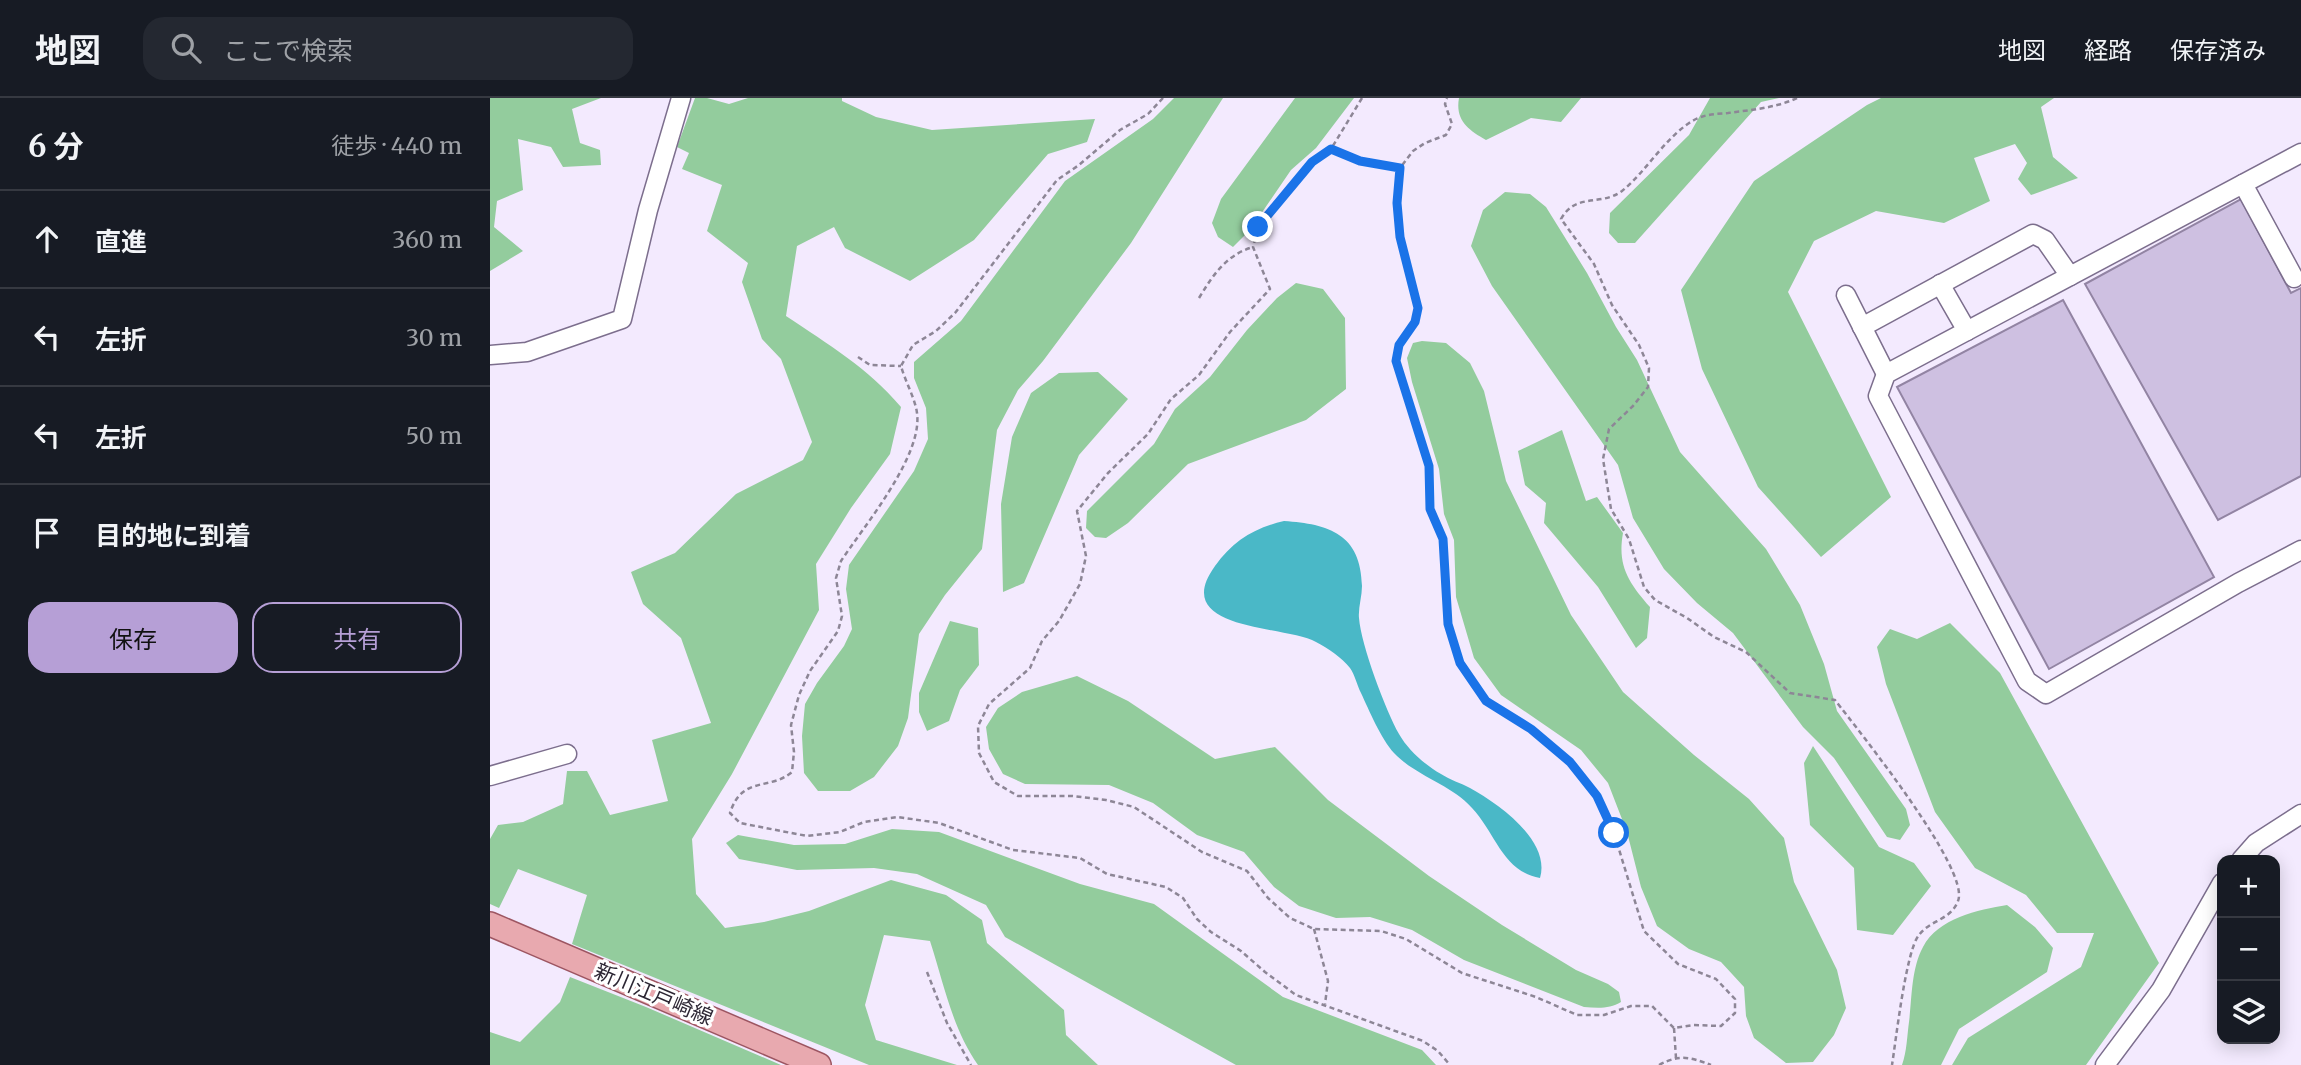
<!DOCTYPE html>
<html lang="ja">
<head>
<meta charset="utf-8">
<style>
  body { margin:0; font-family:Merriweather,"Noto Sans JP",serif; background:#242831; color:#f1f3f6 }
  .controls { position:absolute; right:21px; bottom:21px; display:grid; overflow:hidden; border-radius:14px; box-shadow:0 4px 18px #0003 }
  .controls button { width:63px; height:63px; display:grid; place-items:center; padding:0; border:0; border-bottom:2px solid #363941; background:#171b24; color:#f1f3f6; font:35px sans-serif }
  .stop { position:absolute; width:21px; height:21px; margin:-16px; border:5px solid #1a73e8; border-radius:50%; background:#fff }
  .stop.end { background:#1a73e8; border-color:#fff; box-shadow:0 2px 7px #0008 }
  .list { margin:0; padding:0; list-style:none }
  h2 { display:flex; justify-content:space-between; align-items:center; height:91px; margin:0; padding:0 28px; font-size:30px }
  h2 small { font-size:23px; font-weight:400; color:#9ea1a6 }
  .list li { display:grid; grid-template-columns:46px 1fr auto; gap:21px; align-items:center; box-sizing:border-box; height:98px; padding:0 28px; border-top:2px solid #363941 }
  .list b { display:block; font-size:26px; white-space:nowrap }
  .list em { font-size:23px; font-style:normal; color:#9ea1a6 }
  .actions { display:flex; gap:14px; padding:21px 28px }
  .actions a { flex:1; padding:16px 0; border:2px solid #b69fd6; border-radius:21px; text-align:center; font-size:24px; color:#b69fd6 }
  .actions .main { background:#b69fd6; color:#111 }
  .icon { flex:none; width:38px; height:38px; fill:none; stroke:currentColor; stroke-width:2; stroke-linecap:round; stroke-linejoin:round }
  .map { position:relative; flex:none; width:1811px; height:967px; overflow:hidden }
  header { display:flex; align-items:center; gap:42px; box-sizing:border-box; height:98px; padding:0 35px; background:#171b24; border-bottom:2px solid #363941 }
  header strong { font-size:33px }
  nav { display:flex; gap:38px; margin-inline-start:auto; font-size:24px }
  .search { width:490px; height:63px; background:#242831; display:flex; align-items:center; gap:18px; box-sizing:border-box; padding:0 24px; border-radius:21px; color:#9ea1a6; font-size:26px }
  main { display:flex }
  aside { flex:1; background:#171b24 }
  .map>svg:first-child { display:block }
  .green { fill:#93cc9d }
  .water { fill:#4ab8c7 }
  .building { fill:#cec0e1; stroke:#9284a3; stroke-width:2 }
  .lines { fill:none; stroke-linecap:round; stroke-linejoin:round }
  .minor-casing { stroke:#7c6e8d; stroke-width:21 }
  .major-casing { stroke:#9d5662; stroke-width:26 }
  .path { stroke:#8d8696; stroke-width:2.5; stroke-dasharray:5 3.5; stroke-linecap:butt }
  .minor { stroke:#fff; stroke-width:18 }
  .major { stroke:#e8a9af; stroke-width:23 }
  .route { stroke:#1a73e8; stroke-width:9 }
  .labels { text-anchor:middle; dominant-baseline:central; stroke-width:6; stroke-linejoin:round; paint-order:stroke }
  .street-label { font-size:21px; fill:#2d2734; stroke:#fff }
</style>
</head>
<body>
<header>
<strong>地図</strong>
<div class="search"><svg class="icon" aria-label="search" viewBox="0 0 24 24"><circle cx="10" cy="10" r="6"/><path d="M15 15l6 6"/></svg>ここで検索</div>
<nav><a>地図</a><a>経路</a><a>保存済み</a></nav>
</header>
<main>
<aside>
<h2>6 分<small>徒歩 · 440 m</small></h2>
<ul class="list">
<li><svg class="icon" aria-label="ahead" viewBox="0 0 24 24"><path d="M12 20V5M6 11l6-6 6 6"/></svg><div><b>直進</b></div><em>360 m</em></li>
<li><svg class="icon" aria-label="left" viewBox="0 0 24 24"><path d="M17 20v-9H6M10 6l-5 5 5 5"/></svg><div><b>左折</b></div><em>30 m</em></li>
<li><svg class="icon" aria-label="left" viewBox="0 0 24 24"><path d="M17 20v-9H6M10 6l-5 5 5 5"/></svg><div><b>左折</b></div><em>50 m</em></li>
<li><svg class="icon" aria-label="arrive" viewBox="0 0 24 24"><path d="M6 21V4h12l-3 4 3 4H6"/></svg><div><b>目的地に到着</b></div></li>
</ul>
<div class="actions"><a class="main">保存</a><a>共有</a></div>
</aside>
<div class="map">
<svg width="1811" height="967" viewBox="0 0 1811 967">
  <rect width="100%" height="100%" fill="#f3eafe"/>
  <!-- green -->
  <g class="green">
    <polygon points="0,0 111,0 82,11 90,45 110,52 111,67 73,69 61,49 28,41 33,92 7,103 4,129 33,153 0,173"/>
    <path d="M 205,0 L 217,0 L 239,6 L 258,0 L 352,0 L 352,3 L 386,19 L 442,32 L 605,21 L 597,44 L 558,56 L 484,142 L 420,183 L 355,150 L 344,129 L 307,148 L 296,218 C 339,247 377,269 411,309 L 400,356 L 361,410 L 326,466 L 329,512 L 242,676 L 202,741 L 206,796 L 235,830 L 274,824 L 319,813 L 401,782 L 456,797 L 492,822 L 497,845 L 574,912 L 576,937 L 608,967 L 488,967 C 462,930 454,886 440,843 L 394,837 L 375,907 L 386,942 L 467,967 L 379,967 L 82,846 L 97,797 L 28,771 L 9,810 L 0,806 L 0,741 L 8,727 L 33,724 L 73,706 L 77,673 L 97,673 L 120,717 L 178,703 L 162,642 L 221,625 L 191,540 L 153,506 L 141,474 L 185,455 L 246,396 L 313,362 L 322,344 L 291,261 L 272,241 L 252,184 L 258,165 L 217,133 L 232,87 L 192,71 L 199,55 L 187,49 Z"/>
    <polygon points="684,0 733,0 641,145 553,263 528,292 507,332 492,451 455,497 429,536 418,620 408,648 384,679 360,693 328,693 314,675 312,638 315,606 327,585 354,548 362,531 356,491 359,467 424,373 438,341 436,310 424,280 424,264 471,223 575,83 663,21"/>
    <polygon points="805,0 864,0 826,50 801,72 760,132 743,149 728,139 722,125 731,101"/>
    <path d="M 969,0 L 1091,0 L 1071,24 L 1041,20 L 996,42 C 978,32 965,22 969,0 Z"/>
    <polygon points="1220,0 1289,0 1271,4 1145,145 1128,145 1119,135 1120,115 1199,37"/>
    <polygon points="1391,0 1564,0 1551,9 1563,59 1588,80 1541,97 1528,81 1537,65 1525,46 1484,60 1500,103 1454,125 1386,113 1324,143 1298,194 1401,399 1331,459 1268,389 1212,271 1191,192 1264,83 1377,7"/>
    <polygon points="1015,94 1040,96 1056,109 1097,175 1126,229 1147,262 1190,354 1276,451 1310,507 1334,566 1347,613 1416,711 1420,727 1410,742 1397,739 1344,660 1313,629 1243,535 1207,505 1174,471 1143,420 1128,367 1002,188 981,148 993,112"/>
    <polygon points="806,185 833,191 855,220 856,291 816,322 698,366 638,425 616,440 605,439 596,430 597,413 664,346 685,311 720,279 757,232 787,200"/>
    <polygon points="932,243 956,245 980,265 994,293 1016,383 1081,517 1133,594 1204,657 1259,701 1294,740 1304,784 1347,872 1356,910 1344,937 1323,964 1296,965 1264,940 1256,918 1254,889 1231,864 1199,851 1167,828 1151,789 1137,734 1118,685 1091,652 1011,597 984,560 966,499 964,442 954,416 949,371 922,284 917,260 923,245"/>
    <polygon points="608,274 638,301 589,357 534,485 513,494 511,406 522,339 541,295 569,275"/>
    <path d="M 1072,332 L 1096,403 L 1107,399 L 1133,435 C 1127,468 1139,485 1160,509 L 1157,540 L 1146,550 L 1108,489 L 1054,425 L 1056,405 L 1035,387 L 1028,353 Z"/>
    <polygon points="460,523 488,530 489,567 470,592 459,623 437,633 429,614 429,595"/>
    <polygon points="1460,525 1510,575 1669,865 1596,967 1462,967 1478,940 1591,869 1604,835 1567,835 1536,797 1485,770 1445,714 1396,586 1387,549 1400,531 1427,541"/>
    <path d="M 587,578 L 638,603 L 725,661 L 785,649 L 838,702 L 939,778 L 1012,827 L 1086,872 L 1118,886 L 1129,894 L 1131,904 C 1120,911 1108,910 1094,909 L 974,862 L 922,832 L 880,819 L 846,820 L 809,808 L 784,789 L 754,754 L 707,737 L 663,705 L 619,687 L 535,686 L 513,676 L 499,651 L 496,629 L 508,610 L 532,594 Z"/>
    <polygon points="1323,648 1389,749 1424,765 1441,788 1403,837 1367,832 1364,770 1320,727 1314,665"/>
    <polygon points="402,731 449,734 590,786 664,806 793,899 932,952 946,967 746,967 515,839 496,807 427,776 384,770 307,772 249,761 236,745 248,737 304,747 355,746"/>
    <path d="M 1517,807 L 1545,829 L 1563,850 L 1557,874 L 1469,931 L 1451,967 L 1412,967 C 1417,953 1417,938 1419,924 C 1422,901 1421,871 1433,849 C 1448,820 1488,812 1517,807 Z"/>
    <polygon points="80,879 156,909 291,967 0,967 0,934 30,944 70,904"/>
  </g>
  <!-- water -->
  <path class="water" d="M 794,423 C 839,426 871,436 872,488 C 872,499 868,510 869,520 C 871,547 896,613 909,636 C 918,652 935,667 951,676 C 960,682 971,685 980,690 C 1009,706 1061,743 1050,780 C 1013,774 1005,734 982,710 C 961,686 927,679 904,655 C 891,641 879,612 871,595 C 867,587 865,577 860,570 C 852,560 838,550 826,544 C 795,527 678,533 725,468 C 743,443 764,430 794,423 Z"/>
  <!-- building -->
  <g class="building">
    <polygon points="1751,101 1801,195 1811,190 1811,378 1728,422 1595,186"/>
    <polygon points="1573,202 1724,479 1559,571 1407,289"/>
  </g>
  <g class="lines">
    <defs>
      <g id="minor">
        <polyline points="1811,55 1396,276 1388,298 1537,583 1556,596 1748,485 1811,452"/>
        <polyline points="1753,86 1804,180"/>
        <polyline points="1450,186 1477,233"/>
        <polyline points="1356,197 1396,276"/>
        <polyline points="1372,229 1543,136 1555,142 1580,178"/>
        <polyline points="0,257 37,254 132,221 158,112 191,0"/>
        <polyline points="0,678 77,656"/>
        <polyline points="1751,762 1766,745 1811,716"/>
        <polyline points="1615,967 1671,892 1732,785"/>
      </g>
      <polyline id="major" points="0,826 329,967"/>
    </defs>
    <!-- minor casing -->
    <use href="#minor" class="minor-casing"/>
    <!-- major casing -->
    <use href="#major" class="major-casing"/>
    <!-- path -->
    <g class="path">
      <path d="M 673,0 L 658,16 L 630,32 L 589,67 L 567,82 L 465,215 L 446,233 L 423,247 L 411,268 C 415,283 425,300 427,315 C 433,358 374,428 351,463 L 346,480 L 352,518 L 348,533 L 320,573 L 309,597 L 301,627 L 304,654 L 302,674 C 280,693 252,677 240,715 L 250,725 L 317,738 L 350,734 L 374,724 L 408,719 L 449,725 L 523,752 L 590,760 L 617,776 L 676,789 L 693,800 L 707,821 L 721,834 L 751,853 L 775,874 L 806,897 L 933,943 L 948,953 L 960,967"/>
      <polyline points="872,0 841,51 822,64 768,129 763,149 780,191 740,234 709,277 681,301 658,336 618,375 587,413 596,458 590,486 569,523 552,543 540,570 499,606 488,628 489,655 504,684 528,698 582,698 616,702 644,709 712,754 757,773 778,800 800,820 824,831 891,833 916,841 972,875 1046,899 1087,917 1114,917 1141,908 1162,908 1184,930 1203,927 1231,928 1245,915 1245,901 1226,881 1188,866 1154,833 1124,735 1107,698 1080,664 1041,631 996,602 970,565 959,526 953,441 940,411 939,368 906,263 909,247 924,224 928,210 910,139 907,105 910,70 923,53 935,45 956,37 962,26 955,6 957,0"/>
      <path d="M 1307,0 C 1286,10 1260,12 1238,15 C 1227,16 1216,16 1206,21 C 1177,36 1157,73 1132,93 C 1110,109 1086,94 1071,121 L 1104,166 L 1122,207 L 1149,247 L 1159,270 L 1158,289 L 1143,308 L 1119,331 L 1113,361 L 1121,411 L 1139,441 L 1154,489 L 1165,502 L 1197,520 L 1224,539 L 1256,554 L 1300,595 L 1345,602 C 1368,632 1481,772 1468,803 C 1461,822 1440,822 1429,837 C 1416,852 1406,942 1402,967"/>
      <polyline points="842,52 870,63 910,70"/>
      <path d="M 709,200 C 723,177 736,157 763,149"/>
      <polyline points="368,259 380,267 411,268"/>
      <polyline points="824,831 838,883 835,906"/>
      <polyline points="437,874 457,925 481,967"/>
      <polyline points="1184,930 1186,960"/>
      <path d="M 1169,967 C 1190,956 1200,959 1221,967"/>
    </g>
    <!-- minor -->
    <use href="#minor" class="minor"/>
    <!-- major -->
    <use href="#major" class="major"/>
  </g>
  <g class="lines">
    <!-- route -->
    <polyline class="route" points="768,129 822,64 841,51 870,63 910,70 907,105 910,139 928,210 925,224 909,247 906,263 939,368 940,411 953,441 958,526 970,565 996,603 1041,631 1080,664 1107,698 1124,735"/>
  </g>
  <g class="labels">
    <!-- street labels -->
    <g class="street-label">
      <text transform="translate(164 896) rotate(23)">新川江戸崎線</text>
    </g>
  </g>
</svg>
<div class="controls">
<button>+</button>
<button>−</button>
<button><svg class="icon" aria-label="layers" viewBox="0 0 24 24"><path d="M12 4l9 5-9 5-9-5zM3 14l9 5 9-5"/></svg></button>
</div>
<div class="stop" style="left:1124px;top:735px"></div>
<div class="stop end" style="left:768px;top:129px"></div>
</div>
</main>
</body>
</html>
